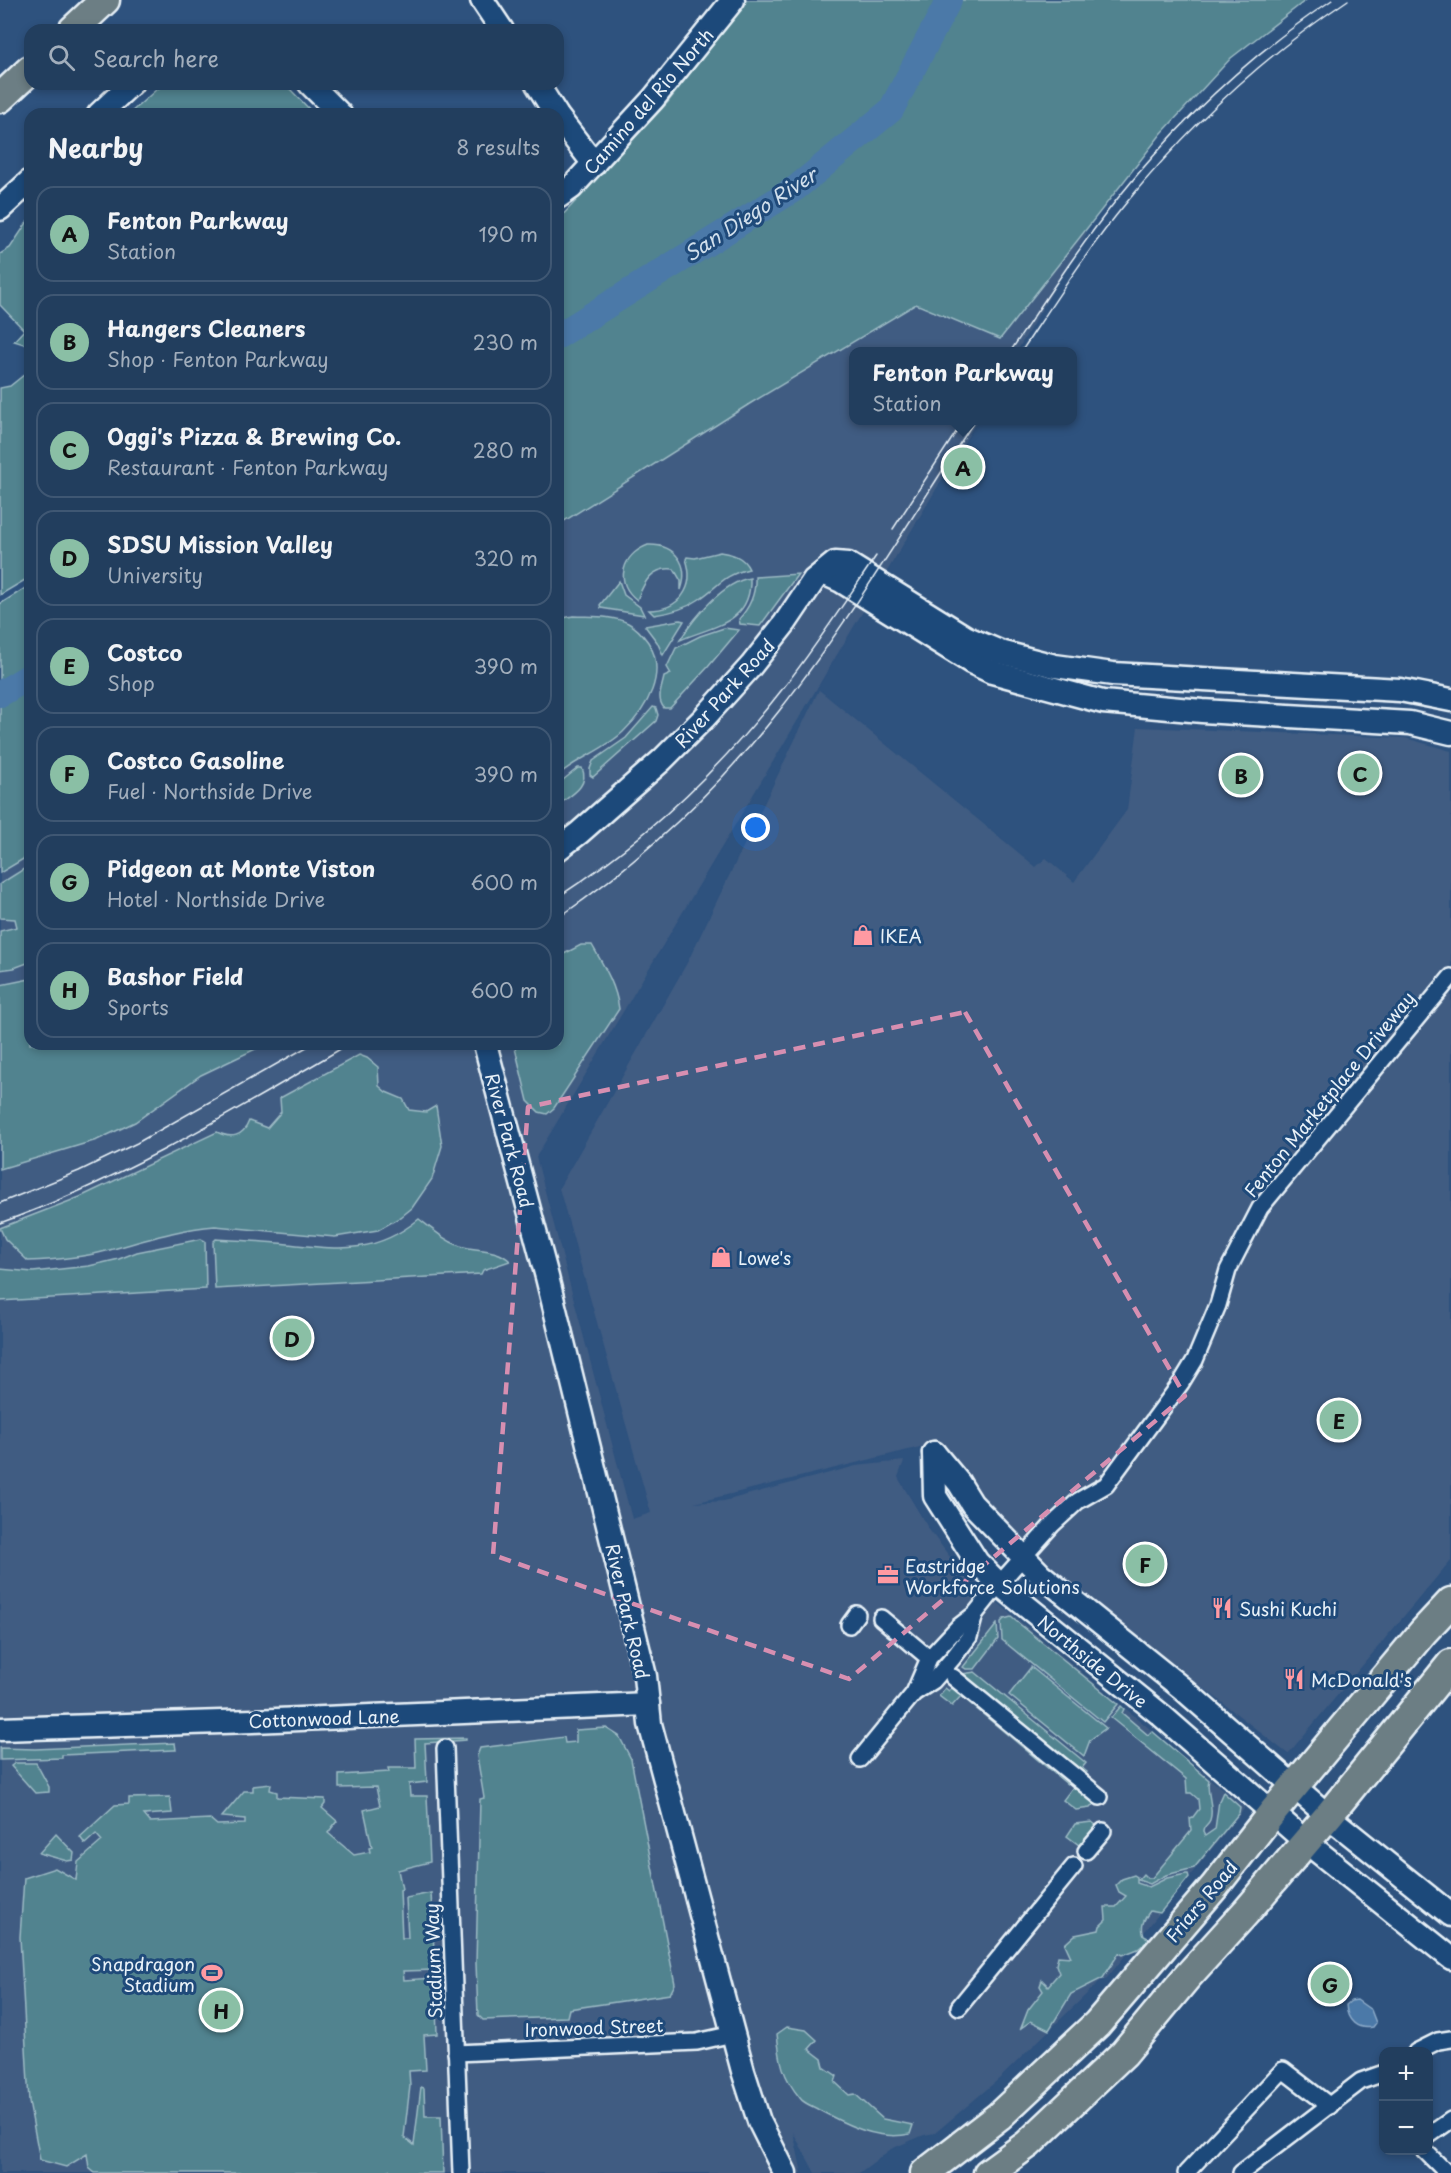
<!DOCTYPE html>
<html lang="en">
<head>
<meta charset="utf-8">
<style>
  body { margin:0; font-family:"Playpen Sans",sans-serif; background:#2a4564; color:#f1f3f6 }
  .controls { position:absolute; right:18px; bottom:18px; display:grid; overflow:hidden; border-radius:12px; box-shadow:0 3px 9px #0003 }
  .controls button { width:54px; height:54px; display:grid; place-items:center; padding:0; border:0; border-bottom:2px solid #3f5773; background:#223e5e; color:#f1f3f6; font:30px sans-serif }
  .you { position:absolute; left:756px; top:828px; width:21px; height:21px; margin:-15px; border:4px solid #fff; border-radius:50%; background:#1a73e8; box-shadow:0 0 0 9px #1a73e833 }
  .badge { display:grid; place-items:center; width:39px; height:39px; border-radius:50%; background:#8abfa5; color:#111; font-size:20px; font-weight:700 }
  .pin { position:absolute; translate:-50% -50%; border:3px solid #fff; box-shadow:0 2px 6px #0006 }
  .popup { position:absolute; left:849px; top:347px; width:228px; height:78px; box-sizing:border-box; display:grid; place-content:center; border-radius:12px; background:#223e5e; filter:drop-shadow(0 2px 4px #0005); font-size:20px; white-space:nowrap; color:#a2aebc }
  .popup b { font-size:22px; color:#f1f3f6 }
  .popup::after { content:''; position:absolute; left:50%; top:100%; margin-left:-12px; border:12px solid transparent; border-top-color:#223e5e }
  .list { margin:0; padding:0; list-style:none }
  h2 { display:flex; justify-content:space-between; align-items:center; height:78px; margin:0; padding:0 24px; font-size:26px }
  h2 small { font-size:20px; font-weight:400; color:#a2aebc }
  .list li { display:grid; grid-template-columns:39px 1fr auto; gap:18px; align-items:center; box-sizing:border-box; height:96px; margin:0 12px 12px; padding:0 12px; border:2px solid #3f5773; border-radius:18px }
  .list b { display:block; font-size:22px; white-space:nowrap }
  .list p { margin:0; font-size:20px; white-space:nowrap; color:#a2aebc }
  .list em { font-size:20px; font-style:normal; color:#a2aebc }
  .icon { flex:none; width:33px; height:33px; fill:none; stroke:currentColor; stroke-width:2; stroke-linecap:round; stroke-linejoin:round }
  .map { position:relative; flex:none; width:1451px; height:2173px; overflow:hidden }
  .search { position:absolute; background:#223e5e; box-shadow:0 3px 9px #0003; left:24px; top:24px; width:540px; height:66px; display:flex; align-items:center; gap:15px; box-sizing:border-box; padding:0 21px; border-radius:18px; color:#a2aebc; font-size:22px }
  .panel { position:absolute; background:#223e5e; box-shadow:0 3px 9px #0003; left:24px; top:108px; width:540px; height:942px; border-radius:18px }
  .map>svg:first-child { display:block }
  .built { fill:#405c82 }
  .green { fill:#51838f; stroke:#9cbac4; stroke-width:1.5 }
  .water { fill:#4c79a8; stroke:#8aa9c8; stroke-width:1.5 }
  .lines { fill:none; stroke-linecap:round; stroke-linejoin:round }
  .river { stroke:#4c79a8; stroke-width:26 }
  .street-casing { stroke:#e8f1f8; stroke-width:20 }
  .secondary-casing { stroke:#e8f1f8; stroke-width:27 }
  .highway-casing { stroke:#e8f1f8; stroke-width:33 }
  .street { stroke:#1f4a7a; stroke-width:15 }
  .secondary { stroke:#1f4a7a; stroke-width:22 }
  .highway { stroke:#6c7e84; stroke-width:28 }
  .tram { stroke:#e8f1f8; stroke-width:1.5 }
  .marked { fill:none; stroke:#d78fb1; stroke-width:4.5; stroke-dasharray:12 8; stroke-linejoin:round }
  .labels { text-anchor:middle; dominant-baseline:central; stroke-width:6; stroke-linejoin:round; paint-order:stroke }
  .street-label { font-size:18px; fill:#e8f1f8; stroke:#1f4a7a }
  .poi-label { font-size:18px; fill:#e8f1f8; stroke:#1f4a7a; text-anchor:start }
  .water-label { font-size:20px; font-style:italic; fill:#d1dfec; stroke:#1f4a7a }
</style>
</head>
<body>
<div class="map">
<svg width="1451" height="2173" viewBox="0 0 1451 2173">
  <rect width="100%" height="100%" fill="#2e527e"/>
  <filter id="ink" filterUnits="userSpaceOnUse"><feTurbulence type="fractalNoise" baseFrequency=".0167" numOctaves="2"/><feDisplacementMap in="SourceGraphic" scale="12" xChannelSelector="R" yChannelSelector="G"/><feConvolveMatrix kernelMatrix="1 2 1 2 8 2 1 2 1" color-interpolation-filters="sRGB"/></filter>
  <g filter="url(#ink)">
    <!-- built -->
    <polygon class="built" points="1024,187 1087,233 1017,351 854,352 854,420 977,421 536,1157 632,1519 651,1513 559,1188 687,963 819,690 1036,867 1046,858 1074,882 1127,810 1138,727 1405,738 1451,751 1451,1560 1288,1754 1044,1563 991,1520 936,1443 694,1503 724,1501 856,1466 904,1461 898,1477 900,1481 930,1531 957,1566 974,1583 1244,1807 1244,1809 1107,1978 1099,1982 1000,2078 935,2133 924,2135 891,2149 859,2173 815,2173 793,2132 802,2173 0,2173 0,869 30,850 30,1044 558,1044 558,516"/>
    <!-- green -->
    <g class="green">
      <polygon points="745,0 1306,0 1231,58 1161,134 1000,339 916,304 751,403 558,525 558,220 668,102"/>
      <polygon points="165,84 281,84 290,89 314,114 129,114 157,89"/>
      <polygon points="30,218 30,346 14,341 24,330 0,305 0,254 10,248"/>
      <polygon points="30,370 30,577 0,595 0,388 10,386"/>
      <path d="M 648,545 C 675,544 690,564 681,590 L 681,581 L 674,569 C 652,566 644,582 637,600 C 614,582 622,555 648,545 Z"/>
      <path d="M 720,552 C 732,554 743,556 749,569 C 723,575 719,586 698,600 C 685,609 670,613 654,615 L 649,610 C 679,610 696,588 686,559 L 687,557 L 695,558 Z"/>
      <path d="M 798,574 L 760,626 L 740,624 L 739,619 C 750,607 756,594 755,577 Z"/>
      <path d="M 750,578 C 752,623 713,626 680,640 C 694,618 723,582 750,578 Z"/>
      <polygon points="619,581 624,595 640,607 644,615 601,608 600,605"/>
      <polygon points="30,585 30,855 0,873 0,604"/>
      <path d="M 573,616 C 591,617 612,615 628,623 C 636,627 643,635 648,642 C 668,673 647,709 623,732 C 604,750 578,758 558,775 L 558,619 Z"/>
      <polygon points="680,620 684,621 663,655 657,642 645,626"/>
      <path d="M 724,628 L 739,630 L 708,667 L 670,708 L 664,708 C 656,698 662,688 664,677 L 671,674 L 667,667 L 676,648 L 700,636 Z"/>
      <polygon points="653,707 656,708 658,715 656,721 593,777 590,775 590,769 593,761 626,738"/>
      <path d="M 578,768 L 582,768 C 590,786 571,795 558,805 L 558,784 Z"/>
      <polygon points="30,865 30,962 14,968 0,970 0,931 17,927 15,919 0,918 0,884"/>
      <path d="M 581,945 L 592,945 C 604,966 616,985 619,1009 L 554,1108 L 547,1114 L 539,1112 L 528,1101 L 514,1044 L 558,1044 L 558,957 Z"/>
      <polygon points="30,979 30,1044 266,1044 201,1075 135,1122 97,1140 0,1169 0,985"/>
      <path d="M 359,1055 L 367,1058 L 378,1067 L 379,1086 L 386,1092 L 403,1099 L 409,1110 L 426,1112 L 436,1106 L 442,1146 L 432,1179 L 412,1208 L 401,1217 L 378,1230 L 335,1237 L 215,1226 C 177,1229 143,1241 106,1251 C 80,1258 54,1260 28,1261 L 5,1239 L 0,1228 L 80,1197 L 217,1132 C 231,1139 243,1137 249,1121 L 267,1128 L 281,1112 L 280,1098 Z"/>
      <path d="M 419,1219 C 432,1229 444,1240 460,1246 C 476,1251 497,1248 510,1261 L 483,1270 L 481,1274 L 215,1289 L 213,1242 L 216,1239 C 236,1240 257,1241 277,1243 C 333,1248 371,1258 419,1219 Z"/>
      <polygon points="201,1239 205,1241 206,1289 0,1301 0,1269 33,1272 89,1266 119,1259 137,1252"/>
      <polygon points="1011,1617 1118,1704 1103,1722 1002,1640 1001,1622 1004,1619"/>
      <polygon points="997,1624 998,1639 975,1669 966,1669 963,1667"/>
      <polygon points="1031,1667 1106,1728 1090,1740 1084,1756 1009,1695"/>
      <polygon points="975,1672 1086,1763 1082,1768 1087,1772 1082,1777 959,1677 962,1674"/>
      <polygon points="955,1684 1072,1780 1067,1784 961,1696 952,1706 939,1696 945,1688 949,1691"/>
      <path d="M 1121,1706 L 1124,1709 L 1122,1713 L 1148,1735 L 1152,1731 L 1209,1780 C 1205,1791 1215,1807 1210,1820 C 1208,1825 1203,1826 1203,1832 L 1205,1836 L 1215,1829 L 1219,1801 L 1223,1792 L 1240,1807 L 1239,1813 L 1194,1868 L 1166,1875 L 1150,1884 L 1138,1880 L 1143,1874 L 1147,1878 L 1152,1878 L 1191,1831 L 1190,1818 L 1193,1817 L 1199,1809 L 1198,1799 L 1191,1793 L 1187,1793 L 1186,1779 L 1111,1718 Z"/>
      <polygon points="606,1728 619,1736 631,1759 675,1984 670,1994 569,2009 567,2017 483,2020 478,2015 476,1963 480,1799 484,1798 477,1756 480,1748 564,1737 565,1743 576,1742 576,1730"/>
      <polygon points="466,1738 466,1740 425,1743 427,1782 409,1784 410,1796 427,1796 430,1862 398,1870 402,1889 400,1890 402,1938 408,1938 406,1898 431,1893 435,1970 403,1971 404,1980 435,1978 437,2034 424,2035 426,2070 409,2071 410,2086 404,2137 414,2145 421,2087 424,2088 425,2116 441,2116 443,2173 389,2173 389,2170 386,2173 95,2173 89,2168 87,2154 66,2167 40,2160 29,2102 20,1937 24,1878 55,1868 76,1880 78,1862 102,1841 96,1834 85,1844 80,1837 115,1805 129,1804 129,1798 170,1797 172,1813 144,1815 150,1822 210,1819 217,1825 245,1824 245,1819 222,1817 244,1791 253,1791 253,1786 271,1784 270,1790 277,1792 277,1797 325,1799 325,1804 322,1808 337,1821 328,1833 354,1855 370,1852 369,1848 372,1847 364,1810 380,1806 376,1787 339,1788 339,1775 389,1772 388,1768 416,1768 415,1739"/>
      <polygon points="175,1743 176,1750 174,1750 62,1755 62,1758 0,1760 0,1748 35,1749"/>
      <polygon points="15,1763 36,1763 49,1787 49,1792 35,1793 11,1766"/>
      <polygon points="1076,1783 1097,1800 1090,1808 1076,1810 1063,1800"/>
      <polygon points="1092,1822 1100,1828 1083,1848 1067,1836 1075,1824"/>
      <polygon points="56,1834 74,1853 73,1860 67,1861 39,1853"/>
      <path d="M 1186,1874 L 1188,1874 L 1189,1877 L 1160,1913 L 1150,1911 C 1144,1919 1140,1926 1144,1936 L 1150,1939 L 1138,1949 L 1123,1955 L 1119,1953 L 1103,1978 L 1071,1994 L 1049,2030 L 1031,2021 L 1021,2028 L 1028,2010 L 1043,1991 L 1040,1986 L 1042,1980 L 1048,1986 L 1059,1973 L 1056,1965 L 1058,1956 L 1071,1957 L 1065,1944 L 1075,1935 L 1099,1930 L 1100,1926 L 1106,1920 L 1105,1907 L 1116,1907 L 1126,1896 L 1119,1892 L 1116,1885 L 1122,1879 L 1134,1875 L 1137,1877 L 1137,1883 L 1149,1887 L 1167,1878 Z"/>
      <path d="M 787,2027 L 806,2030 L 817,2040 L 809,2049 L 822,2059 L 824,2067 L 837,2076 L 835,2082 L 849,2095 L 855,2094 L 883,2119 L 913,2125 L 910,2134 C 878,2141 847,2125 819,2110 C 813,2106 804,2104 800,2098 C 782,2076 780,2061 777,2034 Z"/>
    </g>
    <!-- water -->
    <path class="water" d="M 1357,2000 L 1371,2010 L 1376,2023 L 1373,2027 C 1357,2030 1347,2021 1346,2005 L 1351,2001 Z"/>
    <g class="lines">
      <!-- river -->
      <g class="river">
        <polyline points="558,336 796,188 891,110 949,0"/>
        <polyline points="0,694 30,676"/>
      </g>
      <defs>
        <g id="street">
          <polyline points="881,1618 924,1654"/>
          <polyline points="849,1625 857,1614"/>
          <polyline points="953,1677 1100,1797"/>
          <polyline points="914,1693 929,1658 958,1627 975,1614 999,1584 1052,1525 1078,1501 1106,1485 1181,1383 1195,1360 1218,1305 1228,1270 1260,1208 1451,977"/>
          <polyline points="445,1748 461,2173"/>
          <polyline points="860,1759 914,1693 933,1681 953,1658 969,1637 975,1614"/>
          <polyline points="1086,1851 1103,1831"/>
          <polyline points="959,2007 1074,1866"/>
          <polyline points="1416,2052 1438,2041 1451,2039"/>
          <polyline points="456,2053 697,2042 733,2034"/>
          <polyline points="1428,2136 1451,2120"/>
          <polyline points="1424,2150 1447,2173"/>
          <polyline points="1186,2173 1283,2070 1330,2106"/>
          <polyline points="1241,2173 1361,2081 1384,2073"/>
        </g>
        <g id="secondary">
          <polyline points="482,0 502,30"/>
          <polyline points="310,84 340,114"/>
          <polyline points="537,84 556,114"/>
          <polyline points="99,114 131,84"/>
          <polyline points="558,117 594,164"/>
          <polyline points="558,197 571,188 653,99 733,0"/>
          <polyline points="0,209 30,181"/>
          <polyline points="823,573 841,581 971,662 992,672 1103,702 1202,711 1410,723 1451,733"/>
          <polyline points="558,849 579,833 662,760 704,718 751,666 785,623 814,580 835,563 848,564 967,638 1000,652 1055,666 1113,674 1400,690 1451,700"/>
          <polyline points="485,1044 547,1277 645,1676 650,1724 743,2071 759,2121 785,2173"/>
          <polyline points="934,1453 935,1496 977,1562 999,1584 1161,1715 1306,1842 1451,1958"/>
          <polyline points="934,1453 959,1483 972,1504 1040,1574 1183,1689 1328,1816 1451,1915"/>
          <polyline points="0,1729 253,1721 648,1704"/>
        </g>
        <g id="highway">
          <polyline points="73,30 105,0"/>
          <polyline points="0,98 30,70"/>
          <polyline points="925,2173 999,2116 1097,2024 1215,1886 1272,1813 1423,1632 1451,1602"/>
          <polyline points="988,2173 1028,2144 1124,2053 1186,1978 1246,1912 1328,1816 1451,1664"/>
        </g>
      </defs>
      <!-- street casing -->
      <use href="#street" class="street-casing"/>
      <!-- secondary casing -->
      <use href="#secondary" class="secondary-casing"/>
      <!-- highway casing -->
      <use href="#highway" class="highway-casing"/>
      <!-- street -->
      <use href="#street" class="street"/>
      <!-- secondary -->
      <use href="#secondary" class="secondary"/>
      <!-- highway -->
      <use href="#highway" class="highway"/>
      <!-- tram -->
      <g class="tram">
        <path d="M 1010,352 C 1045,300 1079,247 1118,198 C 1178,123 1251,54 1332,0"/>
        <path d="M 1021,352 C 1055,301 1088,249 1127,202 C 1191,124 1264,56 1348,0"/>
        <polyline points="893,529 964,420"/>
        <path d="M 558,897 C 644,841 721,768 784,687 C 817,645 846,600 876,556"/>
        <path d="M 558,918 C 642,860 716,791 779,711 C 851,619 911,518 975,420"/>
        <polyline points="0,1203 79,1171 137,1143 312,1044"/>
        <path d="M 0,1223 C 124,1179 236,1110 349,1044"/>
      </g>
    </g>
  </g>
  <!-- marked area -->
  <path class="marked" d="M 965,1012 L 1185,1396 L 849,1679 L 493,1555 L 528,1107 Z"/>
  <!-- icons -->
  <defs>
    <symbol id="shop-bare" viewBox="-9 -9 18 18"><path d="M-5-2.5h2.3a2.7 3.5 0 0 1 5.4 0H5L5.5 6h-11ZM-1.5-2.5h3a1.5 2.3 0 0 0-3 0Z" fill="#ff9aa2" stroke="#1f4a7a" stroke-width="2.5" paint-order="stroke"/></symbol>
    <symbol id="office-bare" viewBox="-9 -9 18 18"><path d="M-6-3h4V-5.5h4V-3h4V5H-6ZM-1-4.5V-3h2v-1.5ZM-6 0V1H6V0Z" fill="#ff9aa2" stroke="#1f4a7a" stroke-width="2.5" paint-order="stroke"/></symbol>
    <symbol id="restaurant-bare" viewBox="-9 -9 18 18"><path d="M-5-6h1v4h1v-4h1v4h1v-4h1v5L-1.5 .5V6h-2V.5L-5-1ZM5-6V6H3V1.5H1.5Q1.5-4 5-6Z" fill="#ff9aa2" stroke="#1f4a7a" stroke-width="2.5" paint-order="stroke"/></symbol>
    <symbol id="stadium-bare" viewBox="-9 -9 18 18"><path d="M0-5a6.5 5 0 1 0 0 10a6.5 5 0 1 0 0-10ZM-3.5-1.8h7v3.6h-7Z" fill="#ff9aa2" stroke="#1f4a7a" stroke-width="2.5" paint-order="stroke"/></symbol>
  </defs>
  <g fill-rule="evenodd">
    <use href="#shop-bare" x="848" y="920" width="30" height="30"/>
    <use href="#shop-bare" x="706" y="1242" width="30" height="30"/>
    <use href="#office-bare" x="873" y="1560" width="30" height="30"/>
    <use href="#restaurant-bare" x="1207" y="1593" width="30" height="30"/>
    <use href="#restaurant-bare" x="1279" y="1664" width="30" height="30"/>
    <use href="#stadium-bare" x="197" y="1958" width="30" height="30"/>
  </g>
  <g class="labels">
    <!-- street labels -->
    <g class="street-label">
      <text transform="translate(648 101) rotate(-49)">Camino del Rio North</text>
      <text transform="translate(724 693) rotate(-48)">River Park Road</text>
      <text transform="translate(1329 1094) rotate(-51)">Fenton Marketplace Driveway</text>
      <text transform="translate(510 1140) rotate(75)">River Park Road</text>
      <text transform="translate(628 1611) rotate(77)">River Park Road</text>
      <text transform="translate(1093 1661) rotate(39)">Northside Drive</text>
      <text transform="translate(324 1718) rotate(-2)">Cottonwood Lane</text>
      <text transform="translate(1201 1901) rotate(-50)">Friars Road</text>
      <text transform="translate(433 1961) rotate(-92)">Stadium Way</text>
      <text transform="translate(594 2027) rotate(-2)">Ironwood Street</text>
    </g>
    <!-- poi labels -->
    <g class="poi-label">
      <text x="880" y="935">IKEA</text>
      <text x="738" y="1257">Lowe's</text>
      <text x="905" y="1565">Eastridge<tspan x="905" dy="21">Workforce Solutions</tspan></text>
      <text x="1239" y="1608">Sushi Kuchi</text>
      <text x="1311" y="1679">McDonald's</text>
      <text x="195" y="1963" text-anchor="end">Snapdragon<tspan x="195" dy="21">Stadium</tspan></text>
    </g>
    <!-- water labels -->
    <g class="water-label">
      <text transform="translate(750 214) rotate(-33)">San Diego River</text>
    </g>
  </g>
</svg>
<div class="controls">
<button>+</button>
<button>−</button>
</div>
<div class="you"></div>
<div class="pin badge" style="left:963px;top:467px">A</div>
<div class="popup"><b>Fenton Parkway</b>Station</div>
<div class="pin badge" style="left:1241px;top:775px">B</div>
<div class="pin badge" style="left:1360px;top:773px">C</div>
<div class="pin badge" style="left:292px;top:1338px">D</div>
<div class="pin badge" style="left:1339px;top:1420px">E</div>
<div class="pin badge" style="left:1145px;top:1564px">F</div>
<div class="pin badge" style="left:1330px;top:1984px">G</div>
<div class="pin badge" style="left:221px;top:2010px">H</div>
<div class="search"><svg class="icon" aria-label="search" viewBox="0 0 24 24"><circle cx="10" cy="10" r="6"/><path d="M15 15l6 6"/></svg>Search here</div>
<section class="panel">
<h2>Nearby<small>8 results</small></h2>
<ul class="list">
<li><span class="badge">A</span><div><b>Fenton Parkway</b><p>Station</p></div><em>190 m</em></li>
<li><span class="badge">B</span><div><b>Hangers Cleaners</b><p>Shop · Fenton Parkway</p></div><em>230 m</em></li>
<li><span class="badge">C</span><div><b>Oggi's Pizza &amp; Brewing Co.</b><p>Restaurant · Fenton Parkway</p></div><em>280 m</em></li>
<li><span class="badge">D</span><div><b>SDSU Mission Valley</b><p>University</p></div><em>320 m</em></li>
<li><span class="badge">E</span><div><b>Costco</b><p>Shop</p></div><em>390 m</em></li>
<li><span class="badge">F</span><div><b>Costco Gasoline</b><p>Fuel · Northside Drive</p></div><em>390 m</em></li>
<li><span class="badge">G</span><div><b>Pidgeon at Monte Viston</b><p>Hotel · Northside Drive</p></div><em>600 m</em></li>
<li><span class="badge">H</span><div><b>Bashor Field</b><p>Sports</p></div><em>600 m</em></li>
</ul>
</section>
</div>
</body>
</html>
